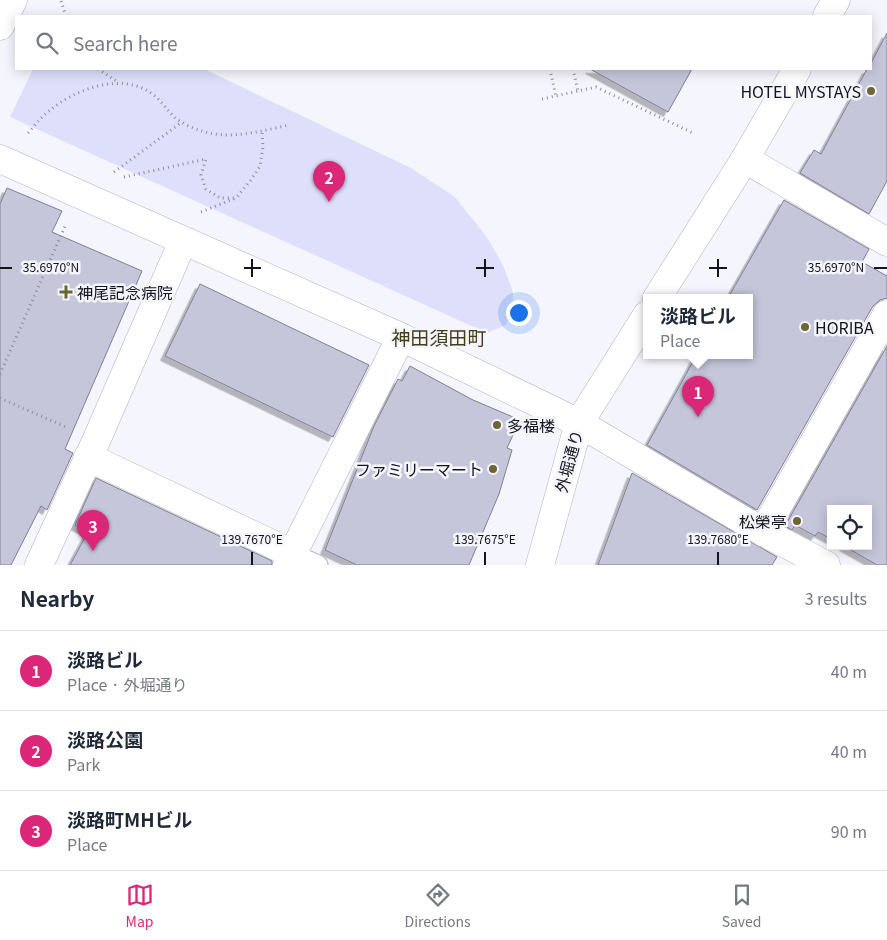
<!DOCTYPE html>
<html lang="en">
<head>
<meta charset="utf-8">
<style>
  body { margin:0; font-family:Georgia,"Noto Sans JP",serif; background:#f6f6f7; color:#1f2937 }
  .controls { position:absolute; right:15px; bottom:15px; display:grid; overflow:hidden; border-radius:0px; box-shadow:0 2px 12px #0003 }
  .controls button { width:45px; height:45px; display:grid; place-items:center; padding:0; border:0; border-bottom:1px solid #e0e1e3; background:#fff; color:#1f2937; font:25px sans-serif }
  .you { position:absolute; left:518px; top:312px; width:18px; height:18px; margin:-12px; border:4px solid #fff; border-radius:50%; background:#1a73e8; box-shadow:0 0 0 8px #1a73e833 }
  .badge { display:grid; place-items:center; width:32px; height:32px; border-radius:50%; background:#db2777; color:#fff; font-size:16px; font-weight:700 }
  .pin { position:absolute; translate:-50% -41px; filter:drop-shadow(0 1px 2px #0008) }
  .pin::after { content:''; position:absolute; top:26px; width:18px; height:15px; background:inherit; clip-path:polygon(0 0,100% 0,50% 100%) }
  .popup { position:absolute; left:643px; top:294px; width:110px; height:65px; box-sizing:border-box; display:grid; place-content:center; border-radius:0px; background:#fff; filter:drop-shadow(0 1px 4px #0005); font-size:16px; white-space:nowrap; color:#747a83 }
  .popup b { font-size:19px; color:#1f2937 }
  .popup::after { content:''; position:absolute; left:50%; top:100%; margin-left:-10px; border:10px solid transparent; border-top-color:#fff }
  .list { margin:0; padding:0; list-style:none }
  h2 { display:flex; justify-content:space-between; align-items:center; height:65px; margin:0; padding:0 20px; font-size:21px }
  h2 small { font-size:16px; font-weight:400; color:#747a83 }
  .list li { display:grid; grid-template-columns:32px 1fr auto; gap:15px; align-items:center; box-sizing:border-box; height:80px; padding:0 20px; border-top:1px solid #e0e1e3 }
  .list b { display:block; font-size:19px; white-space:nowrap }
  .list p { margin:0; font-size:16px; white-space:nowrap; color:#747a83 }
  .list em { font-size:16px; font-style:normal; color:#747a83 }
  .icon { flex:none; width:28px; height:28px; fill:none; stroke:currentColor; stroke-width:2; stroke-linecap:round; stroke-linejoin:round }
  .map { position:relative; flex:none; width:887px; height:565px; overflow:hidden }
  .search { position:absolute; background:#fff; box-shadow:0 2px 12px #0003; left:15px; right:15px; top:15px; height:55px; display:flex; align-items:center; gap:12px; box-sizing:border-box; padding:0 18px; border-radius:0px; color:#747a83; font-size:19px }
  .sheet { height:305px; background:#fff }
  nav { display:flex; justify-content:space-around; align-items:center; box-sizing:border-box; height:70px; border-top:1px solid #e0e1e3; background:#fff; font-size:14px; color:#747a83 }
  nav a { display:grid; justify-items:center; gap:2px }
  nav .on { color:#db2777 }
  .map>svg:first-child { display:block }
  .green { fill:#dddffb }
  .building { fill:#c5c6da; stroke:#7f8092; filter:url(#shadow) }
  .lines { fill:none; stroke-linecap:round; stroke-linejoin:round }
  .service-casing { stroke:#b0b1c4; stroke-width:21 }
  .minor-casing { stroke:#b0b1c4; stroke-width:29 }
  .secondary-casing { stroke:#b0b1c4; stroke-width:29 }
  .path { stroke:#8f8f97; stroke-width:3; stroke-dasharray:1 4; stroke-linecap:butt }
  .service { stroke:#fff; stroke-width:19 }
  .minor { stroke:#fff; stroke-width:28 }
  .secondary { stroke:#fff; stroke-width:28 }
  .path-bridge { stroke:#8f8f97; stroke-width:3; stroke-dasharray:1 4; stroke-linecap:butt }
  .ticks { fill:none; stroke:#14141b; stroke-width:2 }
  .poi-dot { fill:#6b6633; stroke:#f5f5fe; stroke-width:2 }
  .labels { text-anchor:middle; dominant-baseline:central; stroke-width:5; stroke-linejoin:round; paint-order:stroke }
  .poi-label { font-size:16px; fill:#14141b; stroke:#f5f5fe; text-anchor:end }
  .street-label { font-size:16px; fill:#14141b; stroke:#f5f5fe }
  .quarter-label { font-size:19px; fill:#433e15; stroke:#f5f5fe }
  .ticks-label { font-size:12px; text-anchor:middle; fill:#14141b; stroke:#f5f5fe; stroke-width:5; stroke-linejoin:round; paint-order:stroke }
</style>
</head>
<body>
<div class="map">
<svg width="887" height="565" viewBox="0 0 887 565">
  <defs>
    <filter id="shadow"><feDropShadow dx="-4.5" dy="4.5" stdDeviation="0" flood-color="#0004"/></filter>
  </defs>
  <rect width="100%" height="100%" fill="#f5f5fe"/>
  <!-- green -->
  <polygon class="green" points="33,69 204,69 411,168 455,197 486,236 503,265 513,292 513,310 506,325 487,333 10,117"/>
  <!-- building -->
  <g class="building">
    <polygon points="887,33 887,181 869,214 800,173 814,150 821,154 867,69 871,69 871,63"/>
    <polygon points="590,69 692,69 668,112"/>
    <polygon points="7,188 62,211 52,232 142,271 65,449 73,453 47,510 41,506 11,565 0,565 0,204"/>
    <polygon points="784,200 869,249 862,262 887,276 887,298 880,300 873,306 757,510 647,445 696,356 749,356 749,298 728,298"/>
    <polygon points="200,284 369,365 333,437 165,356"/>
    <polygon points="887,346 887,565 877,565 844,546 868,546 868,509 831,509 831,539 818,532 815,536 795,525 792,530 785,526"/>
    <polygon points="410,366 473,400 520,420 507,448 512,450 499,494 469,565 357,565 325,550 374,426 398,379 402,381"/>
    <polygon points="632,473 777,557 772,565 598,565"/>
    <polygon points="96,478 272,561 272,565 70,565 88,532 75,525"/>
  </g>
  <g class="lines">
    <defs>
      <polyline id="service" points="293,554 318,565"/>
      <g id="minor">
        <polyline points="0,26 13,0"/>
        <polyline points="0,159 401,337 579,423 763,532 826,565"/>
        <polyline points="745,159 887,242"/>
        <polyline points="88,457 293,554"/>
        <polyline points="763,532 887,314"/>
        <polyline points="39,565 96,441 183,241"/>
        <polyline points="287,565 401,337"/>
      </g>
      <g id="secondary">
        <polyline points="827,16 836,0"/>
        <polyline points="657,298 745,159 797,69"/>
        <polyline points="540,565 579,423 647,315"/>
      </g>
    </defs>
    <!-- service casing -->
    <use href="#service" class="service-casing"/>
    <!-- minor casing -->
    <use href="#minor" class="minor-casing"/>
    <!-- secondary casing -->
    <use href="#secondary" class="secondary-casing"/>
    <!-- path -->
    <g class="path">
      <polyline points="61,1 66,16"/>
      <polyline points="98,69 118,82"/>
      <polyline points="550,69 556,97"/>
      <polyline points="542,99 596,87 695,134"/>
      <path d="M 28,133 C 35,125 41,117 49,111 C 75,89 121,72 151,93 C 162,100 168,113 178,120 C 184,124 192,128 199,130 C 227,141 261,131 289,125"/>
      <polyline points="114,172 182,122"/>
      <polyline points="124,177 206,159 201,175 206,189 220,198 236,198"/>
      <polyline points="201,212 236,198 251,180 260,166 263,147 262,131"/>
      <polyline points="0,374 66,224"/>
      <polyline points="0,398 68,428"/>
    </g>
    <!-- service -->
    <use href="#service" class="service"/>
    <!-- minor -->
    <use href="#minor" class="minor"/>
    <!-- secondary -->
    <use href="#secondary" class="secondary"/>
    <!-- path-bridge -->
    <polyline class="path-bridge" points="573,69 578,91"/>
  </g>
  <!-- ticks -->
  <path class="ticks" d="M 252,259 L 252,277M 485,259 L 485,277M 718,259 L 718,277M 0,268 L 12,268M 244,268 L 261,268M 476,268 L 494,268M 709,268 L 727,268M 874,268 L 887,268M 252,552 L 252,565M 485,552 L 485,565M 718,552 L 718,565"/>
  <!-- markers -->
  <g class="poi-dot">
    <circle cx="871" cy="91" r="5"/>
    <path d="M63.5 284.5h5v5h5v5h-5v5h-5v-5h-5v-5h5z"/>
    <circle cx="805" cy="327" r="5"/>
    <circle cx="497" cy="425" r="5"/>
    <circle cx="493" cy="469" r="5"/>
    <circle cx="797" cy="521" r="5"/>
  </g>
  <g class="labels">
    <!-- poi labels -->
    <g class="poi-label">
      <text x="861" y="91">HOTEL MYSTAYS</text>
      <text x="77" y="292" text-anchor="start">神尾記念病院</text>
      <text x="815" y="327" text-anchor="start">HORIBA</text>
      <text x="507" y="425" text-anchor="start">多福楼</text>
      <text x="483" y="469">ファミリーマート</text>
      <text x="787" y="521">松榮亭</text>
    </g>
    <!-- street labels -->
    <g class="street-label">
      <text transform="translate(568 461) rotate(-75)">外堀通り</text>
    </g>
    <!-- quarter labels -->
    <g class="quarter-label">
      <text x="439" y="336">神田須田町</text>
    </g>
  </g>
  <g class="ticks-label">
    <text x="51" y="272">35.6970°N</text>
    <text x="836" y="272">35.6970°N</text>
    <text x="252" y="544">139.7670°E</text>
    <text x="485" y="544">139.7675°E</text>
    <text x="718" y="544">139.7680°E</text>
  </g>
</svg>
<div class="controls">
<button><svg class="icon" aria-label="locate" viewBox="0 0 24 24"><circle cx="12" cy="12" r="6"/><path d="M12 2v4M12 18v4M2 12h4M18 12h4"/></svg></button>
</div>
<div class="you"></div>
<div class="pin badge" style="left:698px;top:417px">1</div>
<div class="popup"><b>淡路ビル</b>Place</div>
<div class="pin badge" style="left:329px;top:202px">2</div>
<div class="pin badge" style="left:93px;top:551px">3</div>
<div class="search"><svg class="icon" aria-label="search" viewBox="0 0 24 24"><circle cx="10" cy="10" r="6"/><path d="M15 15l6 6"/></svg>Search here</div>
</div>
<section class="sheet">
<h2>Nearby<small>3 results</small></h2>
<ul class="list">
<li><span class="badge">1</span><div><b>淡路ビル</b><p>Place · 外堀通り</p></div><em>40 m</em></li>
<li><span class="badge">2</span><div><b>淡路公園</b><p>Park</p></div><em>40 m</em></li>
<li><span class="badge">3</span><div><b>淡路町MHビル</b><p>Place</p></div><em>90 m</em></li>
</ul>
</section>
<nav>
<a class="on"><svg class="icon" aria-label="map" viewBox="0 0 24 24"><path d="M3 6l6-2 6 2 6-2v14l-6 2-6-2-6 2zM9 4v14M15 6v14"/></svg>Map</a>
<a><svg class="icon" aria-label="directions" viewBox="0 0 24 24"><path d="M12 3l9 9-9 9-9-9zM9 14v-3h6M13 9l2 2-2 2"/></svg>Directions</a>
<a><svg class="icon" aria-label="saved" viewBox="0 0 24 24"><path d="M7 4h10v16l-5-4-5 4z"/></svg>Saved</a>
</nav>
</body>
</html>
